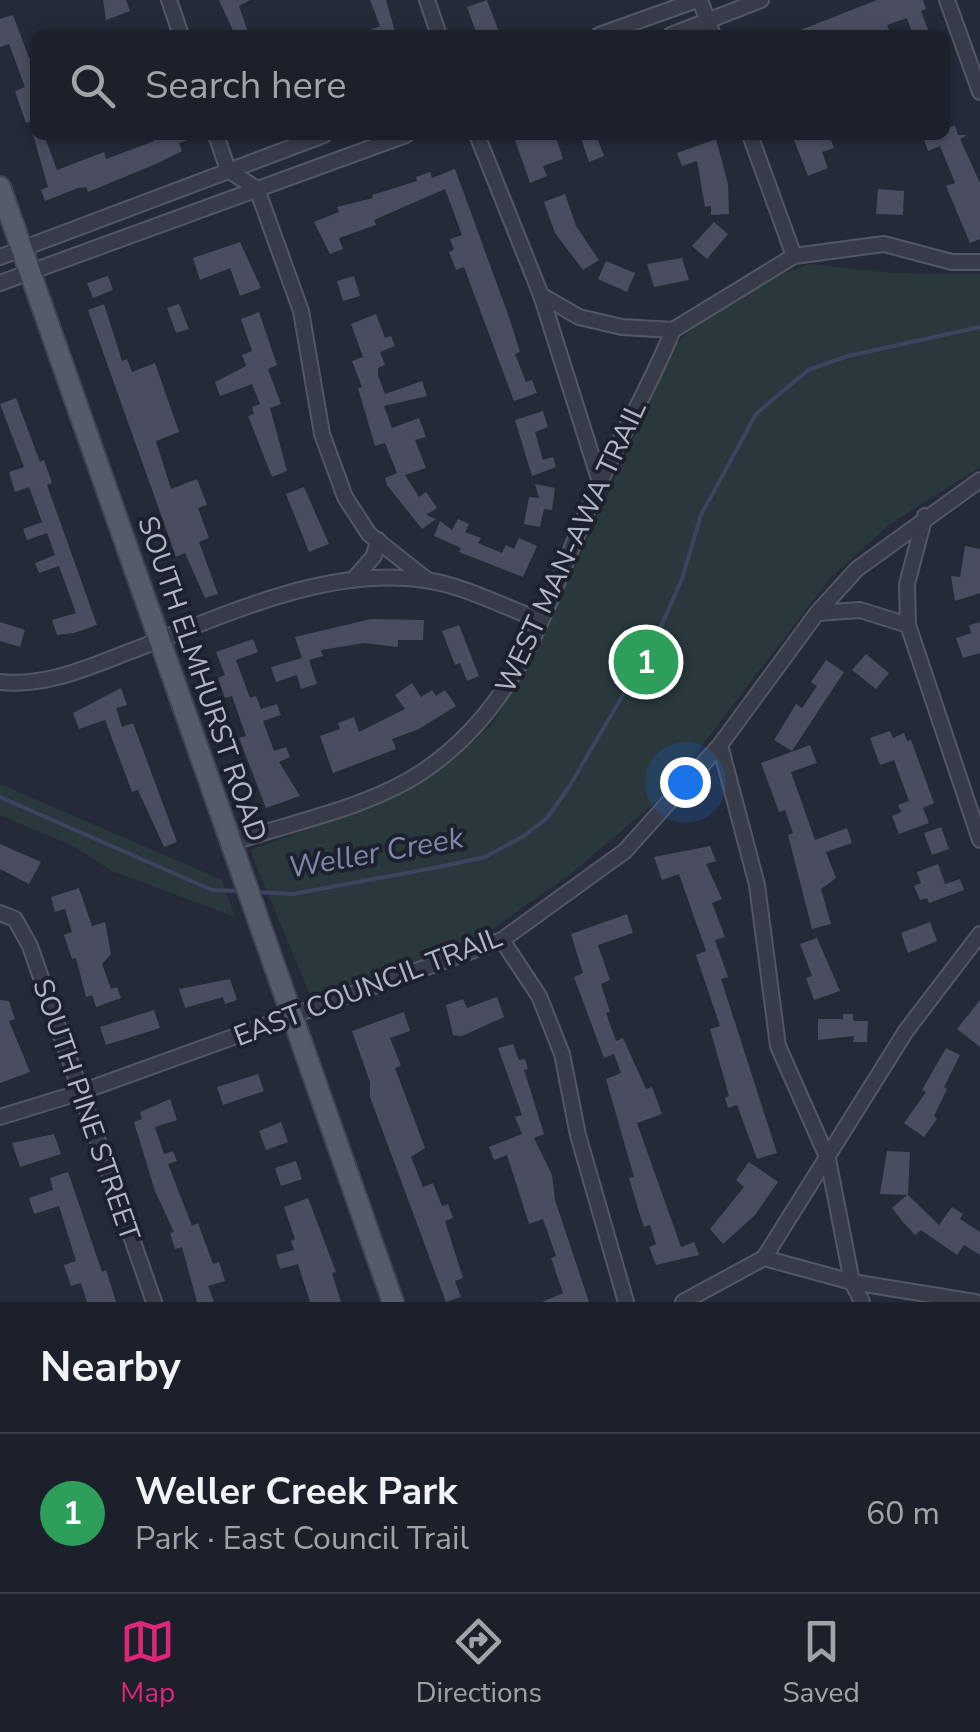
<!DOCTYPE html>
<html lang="en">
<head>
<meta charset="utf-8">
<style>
  body { margin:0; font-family:"Nunito Sans",sans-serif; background:#292d36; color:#f1f3f6 }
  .you { position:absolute; left:685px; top:782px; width:35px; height:35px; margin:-25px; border:8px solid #fff; border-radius:50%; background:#1a73e8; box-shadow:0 0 0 15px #1a73e833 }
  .badge { display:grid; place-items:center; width:65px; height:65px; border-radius:50%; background:#db2777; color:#fff; font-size:32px; font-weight:700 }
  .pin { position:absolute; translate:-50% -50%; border:5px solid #fff; box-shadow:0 2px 10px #0006 }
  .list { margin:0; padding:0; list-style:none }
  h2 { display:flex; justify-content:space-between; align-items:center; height:130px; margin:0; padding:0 40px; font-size:42px }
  h2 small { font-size:32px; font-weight:400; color:#a0a3a8 }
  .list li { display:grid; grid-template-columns:65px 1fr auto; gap:30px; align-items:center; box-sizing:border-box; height:160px; padding:0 40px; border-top:2px solid #3a3e47 }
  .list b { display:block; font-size:38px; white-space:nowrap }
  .list p { margin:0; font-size:32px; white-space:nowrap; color:#a0a3a8 }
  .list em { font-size:32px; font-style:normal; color:#a0a3a8 }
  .icon { flex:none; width:55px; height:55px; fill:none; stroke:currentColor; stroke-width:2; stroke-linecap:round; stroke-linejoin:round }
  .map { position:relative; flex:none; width:980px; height:1302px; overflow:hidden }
  .search { position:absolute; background:#1c202a; box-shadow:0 2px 8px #0004; left:30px; right:30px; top:30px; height:110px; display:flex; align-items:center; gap:25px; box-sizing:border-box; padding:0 35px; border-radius:15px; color:#a0a3a8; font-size:38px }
  .sheet { height:290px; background:#1c202a }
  nav { display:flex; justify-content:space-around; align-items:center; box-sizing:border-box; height:140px; border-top:2px solid #3a3e47; background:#1c202a; font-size:28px; color:#a0a3a8 }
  nav a { display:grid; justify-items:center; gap:5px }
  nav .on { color:#db2777 }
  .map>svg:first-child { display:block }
  .green { fill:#29383c }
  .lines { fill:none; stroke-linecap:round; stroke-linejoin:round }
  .stream { stroke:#3c4560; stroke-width:4 }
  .building { fill:#494d5f }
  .minor-casing { stroke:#535764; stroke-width:18 }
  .primary-casing { stroke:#414552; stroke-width:24 }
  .minor { stroke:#383c49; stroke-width:14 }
  .primary { stroke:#565b69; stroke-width:20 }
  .labels { text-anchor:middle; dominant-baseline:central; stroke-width:8; stroke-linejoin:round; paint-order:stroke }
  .street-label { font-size:28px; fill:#b3b7c5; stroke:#1d212e }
  .water-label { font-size:30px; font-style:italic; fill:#7e89aa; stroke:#1d212e }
</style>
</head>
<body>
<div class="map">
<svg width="980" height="1302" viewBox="0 0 980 1302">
  <rect width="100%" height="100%" fill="#252a38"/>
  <!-- green -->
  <g class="green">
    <path d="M 809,264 L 892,273 L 980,274 L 980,467 L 890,524 L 830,578 L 664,795 L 573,872 L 499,925 L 408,968 L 312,1000 L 250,850 L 369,808 L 439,771 L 494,723 L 558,603 L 676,344 C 710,308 763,280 809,264 Z"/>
    <polygon points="0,784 222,880 235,917 112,871 75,847 0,815"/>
  </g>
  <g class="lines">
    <!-- stream -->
    <g class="stream">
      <polyline points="0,797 212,890 240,891"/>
      <polyline points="255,892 293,894 444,866 485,857 524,836 547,818 569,787 654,642 682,579 701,515 756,414 808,370 848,356 980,327"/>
    </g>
  </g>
  <!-- building -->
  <g class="building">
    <polygon points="103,0 126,0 130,11 106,20"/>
    <polygon points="219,0 250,0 239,6 249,35 235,35"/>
    <polygon points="370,0 386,0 396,35 359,35 380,26"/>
    <polygon points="487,0 499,32 477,35 467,7"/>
    <polygon points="877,0 923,0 926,9 921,11 930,35 913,35 907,18 887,25 891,35 788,35"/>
    <polygon points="13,15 29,58 35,56 35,120 26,123 15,91 25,87 9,44 0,47 0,19"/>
    <polygon points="35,122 35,135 44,135 57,170 104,152 106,159 154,141 152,135 197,137 179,143 182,151 156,164 88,192 86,187 78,188 45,201 41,190 48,187 30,124"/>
    <polygon points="955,125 958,135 967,135 960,139 980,183 980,239 970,243 946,186 955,183 940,146 928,151 923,137 945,135 945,129"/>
    <polygon points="519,135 555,135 563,159 543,166 547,176 530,183 514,137"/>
    <polygon points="580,135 596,135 604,156 589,162"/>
    <polygon points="792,135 816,135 818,139 829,135 834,148 822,152 828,168 808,176"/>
    <polygon points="716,139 728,184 729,214 711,215 711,206 705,207 697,161 682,166 677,153"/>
    <polygon points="455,169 510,320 520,352 515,354 526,382 532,380 537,393 514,401 464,267 456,270 449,252 454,250 450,239 462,235 445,189 374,220 376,225 339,238 343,249 330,254 314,222 339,212 337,207 373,198 372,195 417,181 416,177 430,172 432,178"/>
    <polygon points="878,189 904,191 903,215 876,214"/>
    <polygon points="565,194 576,226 599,260 583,270 555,233 544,202"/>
    <polygon points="714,222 728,234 707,259 692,246"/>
    <polygon points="240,242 261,288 240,296 230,268 200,280 193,258"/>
    <polygon points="682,258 689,280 654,287 647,264"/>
    <polygon points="606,261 635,273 627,292 598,279"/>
    <polygon points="108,276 113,290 93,298 87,283"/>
    <polygon points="354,276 360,296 343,301 337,281"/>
    <polygon points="104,304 122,361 127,359 132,372 155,363 179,432 156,441 171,489 197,479 207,505 198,508 209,538 199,542 218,594 205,598 185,553 176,557 88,310"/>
    <polygon points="179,304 189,329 176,333 167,308"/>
    <polygon points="259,312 277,365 268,369 281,404 270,408 287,471 272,477 248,416 254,414 252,407 260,404 252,384 220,396 215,382 246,366 242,355 252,351 241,319"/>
    <polygon points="376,314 385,338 391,336 395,346 380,352 385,365 378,368 378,375 385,394 422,381 427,396 384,406 392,428 419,418 426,437 415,440 426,468 405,475 419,497 426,492 437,508 426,515 436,519 422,529 387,485 385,478 397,473 385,443 375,446 358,388 362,387 352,361 363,357 351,324"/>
    <polygon points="16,398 40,462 44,460 52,483 47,485 97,625 74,633 57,635 52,620 76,613 59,566 39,573 35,563 55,555 47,533 27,540 23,529 42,522 29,487 15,492 9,472 24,467 0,404"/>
    <polygon points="543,411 548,427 535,432 543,460 553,457 556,467 532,476 515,420"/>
    <polygon points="535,484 555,488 552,510 544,509 540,527 524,524 529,497 539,498"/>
    <polygon points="304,487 329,544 309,552 286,494"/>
    <polygon points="458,519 469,524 465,532 481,538 478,543 502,553 506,545 514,549 519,538 537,546 523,577 459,552 461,548 434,536 440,521 452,530"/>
    <polygon points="965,546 980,549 980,593 955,601 951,576 960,577"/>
    <polygon points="371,619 424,620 423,640 398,640 398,647 364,643 321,650 323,656 309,660 317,684 301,689 297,675 276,682 271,667 302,658 295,637"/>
    <polygon points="0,622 25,630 20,647 0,641"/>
    <polygon points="980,622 980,653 963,658 956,638 971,633 969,625"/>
    <polygon points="459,625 479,676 467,681 460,663 455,665 442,631"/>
    <polygon points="253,639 258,652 236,660 250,698 256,696 261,709 277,704 281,715 263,721 274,751 286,747 290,757 279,762 300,796 266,808 239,738 246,736 232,696 225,698 218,678 225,675 216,652"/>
    <polygon points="866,654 889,673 876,689 852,670"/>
    <polygon points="826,660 844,672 792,751 774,740 796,704 802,708 817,686 811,682"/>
    <polygon points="412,683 421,697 432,690 436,696 445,690 456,706 419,729 392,739 396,749 333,773 320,736 340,729 338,723 354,717 359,732 405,709 395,695"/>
    <polygon points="121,688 127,705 116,708 122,727 133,723 177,842 164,847 138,790 132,792 105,720 79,729 73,713"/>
    <polygon points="890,731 893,738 904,733 907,741 911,740 934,803 923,808 929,823 899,834 892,816 901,812 898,805 909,801 894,760 880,765 870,738"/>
    <polygon points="810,745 817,763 791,772 815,840 847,828 852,843 826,852 836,878 821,889 831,924 812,929 788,835 793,833 785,810 779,812 761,763"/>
    <polygon points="941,827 949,849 932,855 924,833"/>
    <polygon points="0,844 41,862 29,884 0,869"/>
    <polygon points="710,846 716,861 706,864 722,899 712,903 725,937 715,940 728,977 721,979 777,1153 757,1159 737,1105 728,1108 725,1098 729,1096 710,1029 720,1026 696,955 706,951 679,874 662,880 654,857"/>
    <polygon points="938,864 945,884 960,879 964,890 929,903 927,898 920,900 914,886 921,883 917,872"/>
    <polygon points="79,888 92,926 105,922 111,954 102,964 111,989 117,987 121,998 96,1007 92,995 86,997 76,958 72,959 64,935 72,932 65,909 55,912 51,897"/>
    <polygon points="627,914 633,933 598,945 610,980 601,984 610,1012 606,1013 616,1041 623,1038 646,1089 652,1087 662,1114 637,1123 681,1247 694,1242 699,1255 656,1265 649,1247 656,1244 650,1225 644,1227 639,1212 629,1178 634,1177 606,1079 621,1073 614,1054 604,1058 574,977 583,973 571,934"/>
    <polygon points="930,922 937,941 908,953 901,933"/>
    <polygon points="817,938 840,991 814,1000 806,978 812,976 800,944"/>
    <polygon points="230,979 237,1000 225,1004 223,997 185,1008 179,989"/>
    <polygon points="497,997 504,1017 462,1036 453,1035 446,1005 463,999 467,1008"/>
    <polygon points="0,1000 9,1001 15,1019 9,1021 30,1072 0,1083"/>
    <polygon points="980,1000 980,1047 957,1029"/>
    <polygon points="154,1010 160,1028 106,1045 100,1027"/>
    <polygon points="404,1012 410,1031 390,1038 401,1066 395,1068 425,1148 411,1157 423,1187 433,1183 442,1206 448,1204 453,1218 445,1221 463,1278 455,1281 461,1297 446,1302 370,1097 370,1082 352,1031"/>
    <polygon points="843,1014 853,1014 853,1021 868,1021 867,1042 853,1042 854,1036 818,1040 818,1019 843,1019"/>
    <polygon points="513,1044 519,1060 525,1059 528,1069 524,1070 544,1134 534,1138 552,1175 555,1200 589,1302 542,1302 563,1293 551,1258 556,1256 543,1219 529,1224 507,1155 494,1160 489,1147 522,1134 515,1117 522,1115 498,1048"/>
    <polygon points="946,1048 960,1055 944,1087 947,1089 934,1116 937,1119 924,1137 904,1123 926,1092 922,1090"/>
    <polygon points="258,1074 264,1091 223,1105 217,1087"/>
    <polygon points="170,1099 177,1120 155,1127 164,1154 173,1151 177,1161 168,1164 192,1226 198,1223 213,1264 219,1262 225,1281 208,1286 214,1302 197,1302 182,1247 175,1249 170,1233 174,1232 155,1191 134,1122 142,1119 140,1112"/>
    <polygon points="281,1122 288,1142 266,1150 259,1131"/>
    <polygon points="54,1134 61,1154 20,1167 12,1143"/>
    <polygon points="887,1151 910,1152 908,1195 939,1225 952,1207 963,1214 960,1219 980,1232 980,1255 964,1245 957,1255 921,1230 915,1235 903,1222 892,1208 907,1195 880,1194"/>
    <polygon points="296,1161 302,1179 281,1186 275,1168"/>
    <polygon points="749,1162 778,1182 755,1215 723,1244 710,1229 744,1187 736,1180"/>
    <polygon points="68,1172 102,1272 106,1270 116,1302 87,1302 81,1283 71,1286 64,1265 76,1261 59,1206 34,1214 29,1198 53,1190 50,1178"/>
    <polygon points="308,1198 336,1272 332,1273 341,1302 310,1302 298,1264 280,1269 276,1255 294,1250 291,1241 295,1239 284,1207"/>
  </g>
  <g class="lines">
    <defs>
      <g id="minor">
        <polyline points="169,0 181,35"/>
        <polyline points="427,0 439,35"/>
        <polyline points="700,0 713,35"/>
        <polyline points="947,0 980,92"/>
        <polyline points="599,35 697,0"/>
        <polyline points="671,35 761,0"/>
        <polyline points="216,135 228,170 257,189 301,311 322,434 345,497 369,534 426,579"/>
        <polyline points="477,135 541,295 600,482"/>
        <polyline points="750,135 794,256"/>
        <polyline points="0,257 324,135"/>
        <polyline points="0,283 406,135"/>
        <polyline points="541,295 579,317 622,327 673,330 794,256 884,244 952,262 980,262"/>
        <polyline points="925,516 907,584 908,625 980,840"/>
        <polyline points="353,580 374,556 378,540"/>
        <polyline points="817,613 860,610 908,625"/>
        <path d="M 0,682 C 50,687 93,665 139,648 C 228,614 327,566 425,580 C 463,585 504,607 540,620"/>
        <polyline points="720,745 757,885 778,1046 828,1159 852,1282 862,1302"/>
        <path d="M 231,843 C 292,822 368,808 422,772 C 527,702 550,589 601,480 C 624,430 652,382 673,330"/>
        <polyline points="0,913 15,919 30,946 154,1302"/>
        <polyline points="502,940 539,996 562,1054 578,1135 626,1302"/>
        <polyline points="0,1117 78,1093 502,940 625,851 720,745 817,613 857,569 980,480"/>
        <polyline points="764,1258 852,1282 975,1302"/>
        <polyline points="683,1302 764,1258 906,1031 980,934"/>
      </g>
      <polyline id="primary" points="0,187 393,1302"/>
    </defs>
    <!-- minor casing -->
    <use href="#minor" class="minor-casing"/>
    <!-- primary casing -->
    <use href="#primary" class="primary-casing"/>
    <!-- minor -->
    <use href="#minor" class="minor"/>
    <!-- primary -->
    <use href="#primary" class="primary"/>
  </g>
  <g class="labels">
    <!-- street labels -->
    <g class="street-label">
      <text transform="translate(571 547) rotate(-65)">WEST MAN-AWA TRAIL</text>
      <text transform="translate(202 679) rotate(71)">SOUTH ELMHURST ROAD</text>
      <text transform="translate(368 987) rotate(-21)">EAST COUNCIL TRAIL</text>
      <text transform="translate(86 1110) rotate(71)">SOUTH PINE STREET</text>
    </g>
    <!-- water labels -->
    <g class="water-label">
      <text transform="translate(376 853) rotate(-10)">Weller Creek</text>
    </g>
  </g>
</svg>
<div class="you"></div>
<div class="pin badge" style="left:646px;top:662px;background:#2e9e5b">1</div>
<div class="search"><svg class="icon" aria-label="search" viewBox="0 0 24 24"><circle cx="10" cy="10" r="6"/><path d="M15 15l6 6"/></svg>Search here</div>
</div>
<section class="sheet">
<h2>Nearby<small></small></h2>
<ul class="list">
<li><span class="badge" style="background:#2e9e5b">1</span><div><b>Weller Creek Park</b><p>Park · East Council Trail</p></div><em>60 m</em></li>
</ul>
</section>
<nav>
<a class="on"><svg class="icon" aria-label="map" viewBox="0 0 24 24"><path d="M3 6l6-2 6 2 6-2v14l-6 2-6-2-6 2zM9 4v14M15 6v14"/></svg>Map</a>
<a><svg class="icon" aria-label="directions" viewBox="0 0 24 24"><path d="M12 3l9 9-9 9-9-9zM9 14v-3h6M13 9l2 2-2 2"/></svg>Directions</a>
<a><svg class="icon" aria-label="saved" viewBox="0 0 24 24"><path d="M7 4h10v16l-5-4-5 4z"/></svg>Saved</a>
</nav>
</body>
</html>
